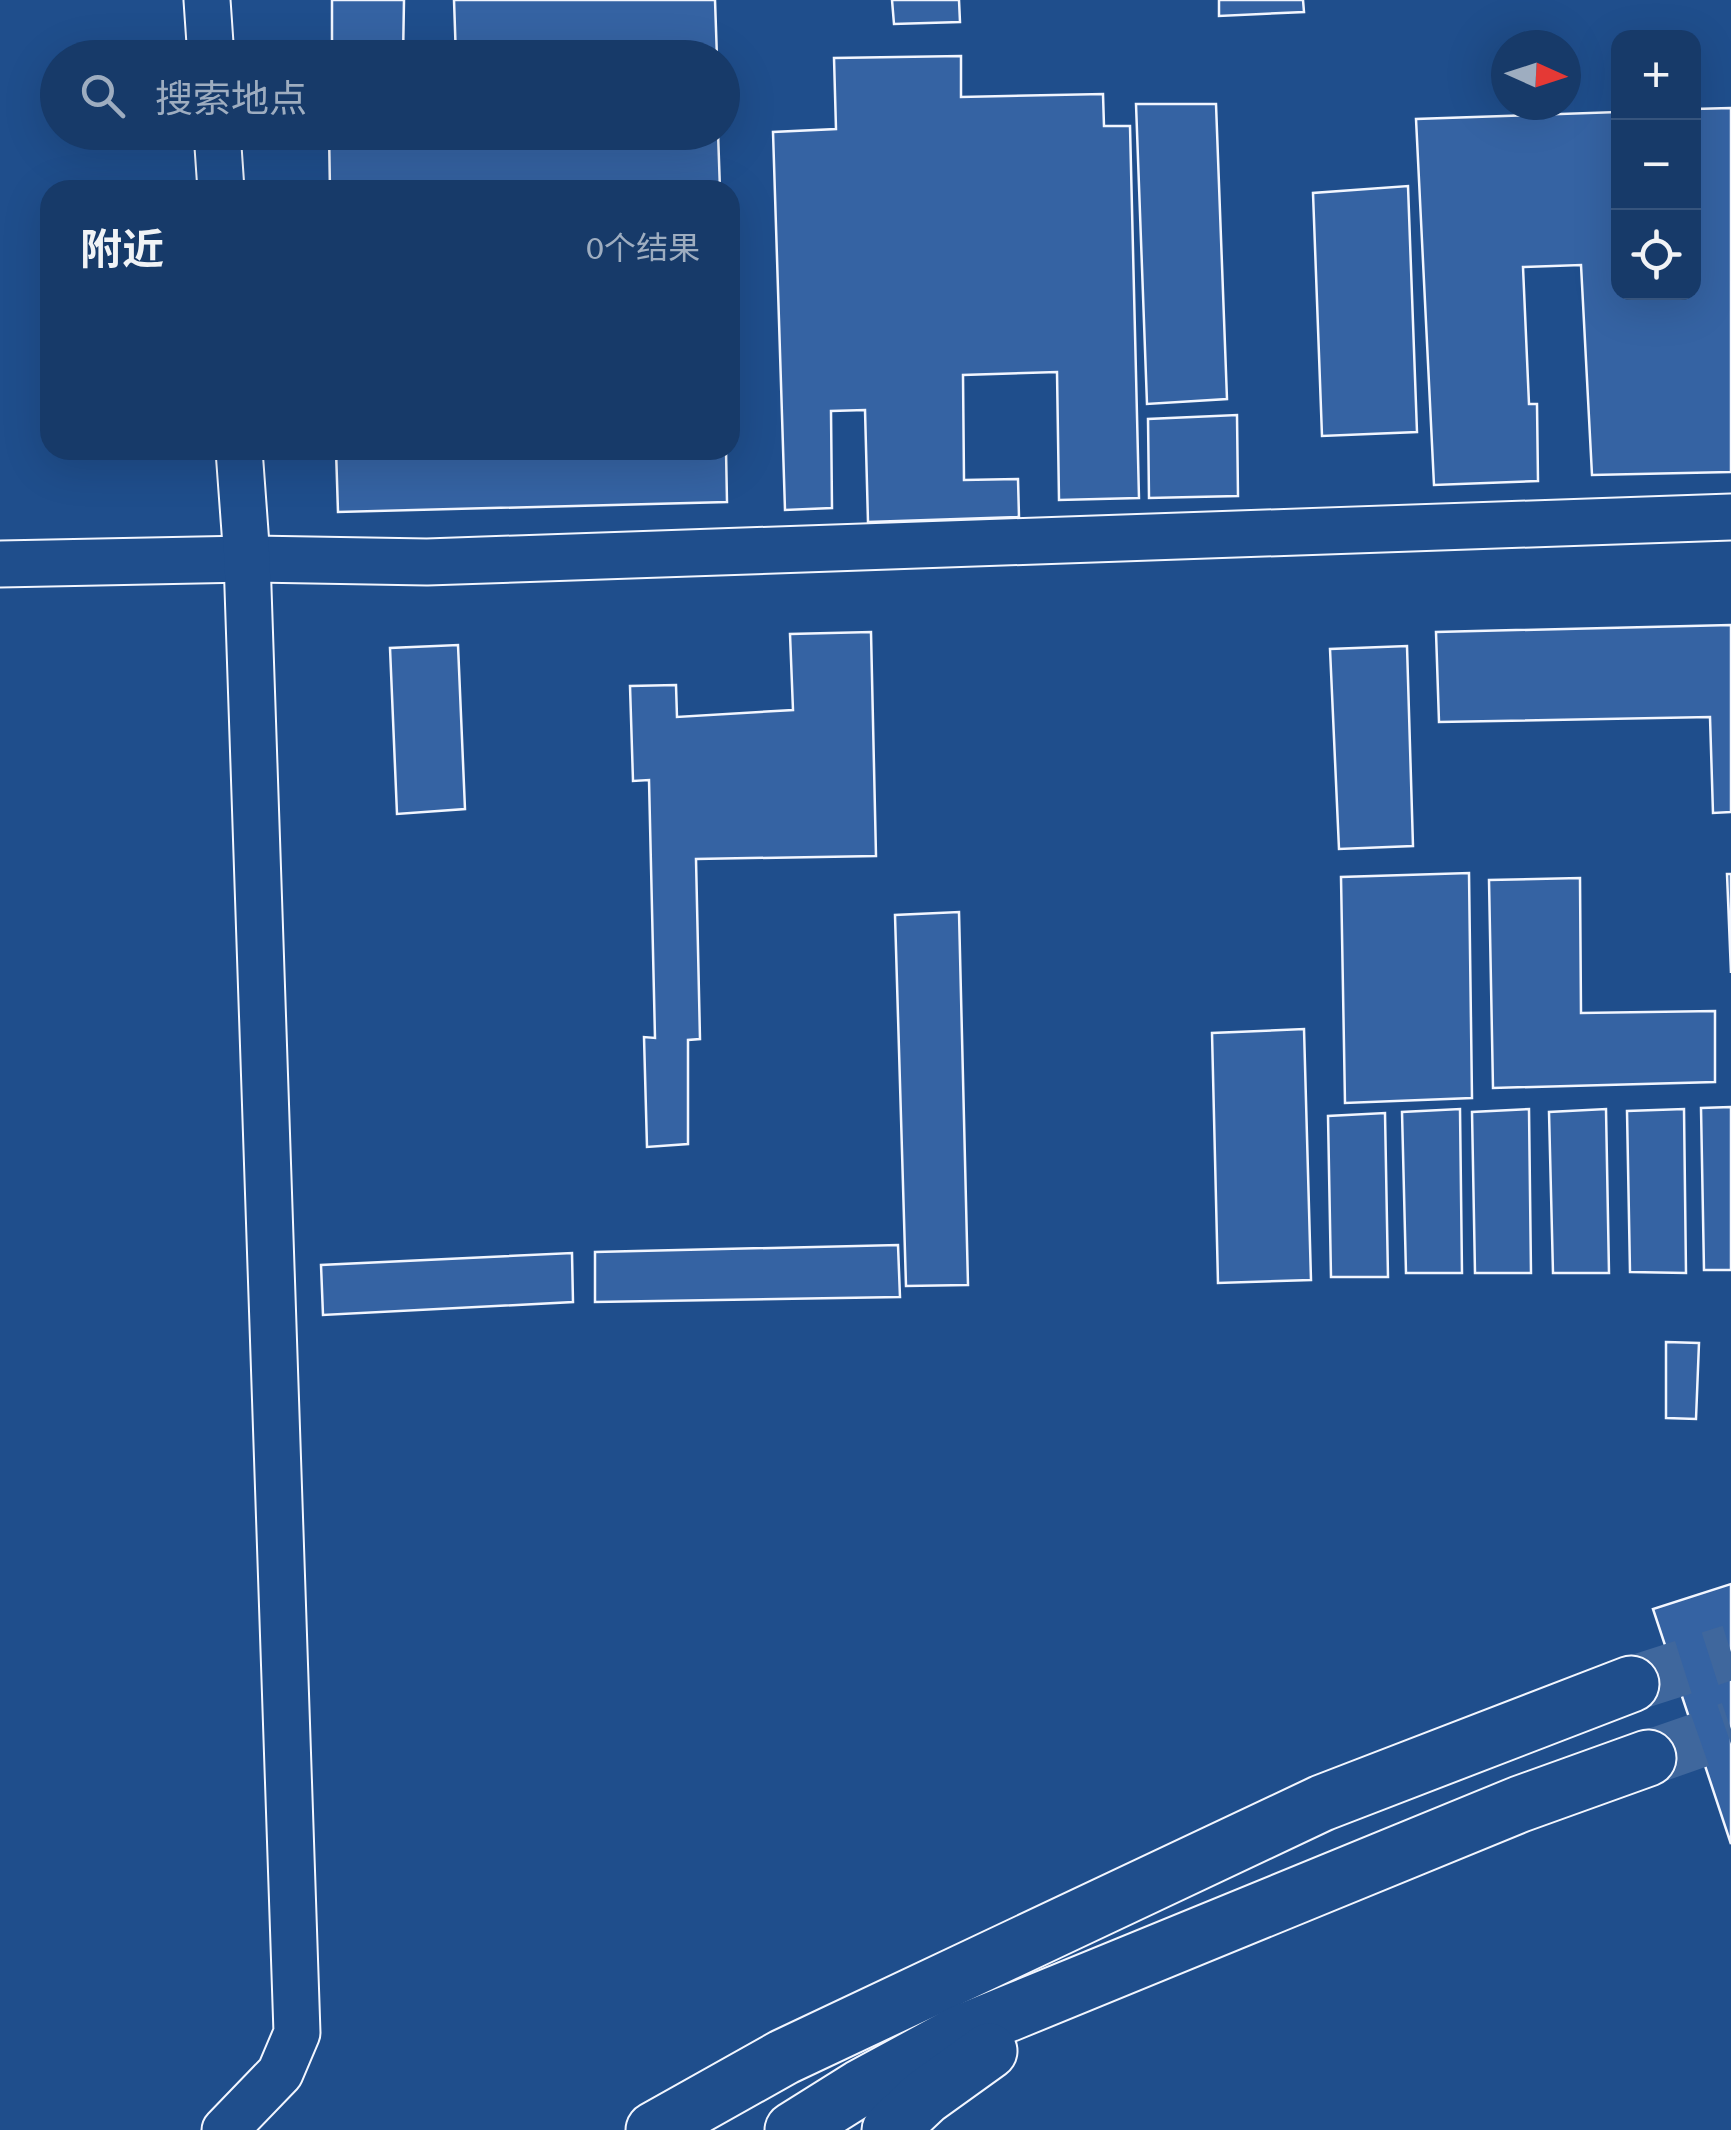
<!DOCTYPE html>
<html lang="zh">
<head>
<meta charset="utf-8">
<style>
  body { margin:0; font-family:"Roboto Serif","Noto Sans SC",serif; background:#20416f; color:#f1f3f6 }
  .controls { position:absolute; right:30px; top:30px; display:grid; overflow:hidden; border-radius:20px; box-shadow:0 10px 40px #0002 }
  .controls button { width:90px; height:90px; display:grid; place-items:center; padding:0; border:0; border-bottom:2px solid #36547d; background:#173a69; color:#f1f3f6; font:50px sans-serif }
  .compass { position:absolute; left:1491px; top:30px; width:90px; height:90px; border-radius:50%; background:#173a69; box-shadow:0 10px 40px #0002; rotate:93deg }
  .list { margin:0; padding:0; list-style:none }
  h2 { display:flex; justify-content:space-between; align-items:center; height:130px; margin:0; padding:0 40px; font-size:42px }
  h2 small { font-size:32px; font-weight:400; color:#9eadc0 }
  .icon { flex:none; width:55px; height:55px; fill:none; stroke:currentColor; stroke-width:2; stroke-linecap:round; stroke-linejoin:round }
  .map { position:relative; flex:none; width:1731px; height:2130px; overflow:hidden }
  .search { position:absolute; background:#173a69; box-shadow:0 10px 40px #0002; left:40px; top:40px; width:700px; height:110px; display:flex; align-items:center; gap:25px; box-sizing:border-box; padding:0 35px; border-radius:55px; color:#9eadc0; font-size:38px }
  .panel { position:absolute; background:#173a69; box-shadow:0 10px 40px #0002; left:40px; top:180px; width:700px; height:280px; border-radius:30px }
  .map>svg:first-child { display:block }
  .building { fill:#3563a3; stroke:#f2f6ff; stroke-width:2.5 }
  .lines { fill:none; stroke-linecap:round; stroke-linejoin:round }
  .highway-tunnel { stroke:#3f679d; stroke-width:55; stroke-dasharray:55 28; stroke-linecap:butt }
  .minor-casing { stroke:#f2f6ff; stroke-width:49 }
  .highway-casing { stroke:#f2f6ff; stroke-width:59 }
  .minor { stroke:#1f4e8c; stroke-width:45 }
  .highway { stroke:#1f4e8c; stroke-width:55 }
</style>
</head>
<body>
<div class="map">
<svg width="1731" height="2130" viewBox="0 0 1731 2130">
  <rect width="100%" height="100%" fill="#1f4e8c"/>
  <!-- building -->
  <g class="building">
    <polygon points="332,0 404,0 403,58 332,57"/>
    <polygon points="454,0 715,0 717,58 456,58"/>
    <polygon points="892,0 959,0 960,22 894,24"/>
    <polygon points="1219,0 1303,0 1304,12 1219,16"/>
    <polygon points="961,56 961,97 1103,94 1104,126 1130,126 1139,498 1059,500 1057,372 963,375 964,480 1018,479 1019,517 868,522 865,410 831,411 832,508 785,510 773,132 836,129 834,58"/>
    <polygon points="1136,104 1216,104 1227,399 1147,404"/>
    <polygon points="1731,108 1731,472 1592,475 1581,265 1523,267 1529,404 1537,404 1538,481 1434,485 1416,119 1618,112 1618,292 1694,292 1694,109"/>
    <polygon points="329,132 718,132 720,190 330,190"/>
    <polygon points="1408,186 1417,432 1322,436 1313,193"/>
    <polygon points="1237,415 1238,496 1149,498 1148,419"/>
    <polygon points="336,450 726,450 727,502 338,512"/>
    <polygon points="1731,625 1731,812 1713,813 1710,717 1439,722 1436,632"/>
    <polygon points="871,632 876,856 696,859 700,1039 688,1040 688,1144 647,1147 644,1037 655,1038 649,780 633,781 630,686 676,685 677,717 793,710 790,634"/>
    <polygon points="458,645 465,809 397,814 390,648"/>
    <polygon points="1407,646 1413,846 1339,849 1330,649"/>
    <polygon points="1469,873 1472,1098 1345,1103 1341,877"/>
    <polygon points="1727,874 1731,874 1731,973"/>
    <polygon points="1580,878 1581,1013 1715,1011 1715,1082 1493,1088 1489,880"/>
    <polygon points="959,912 968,1285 906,1286 895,915"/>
    <polygon points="1304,1029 1311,1280 1218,1283 1212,1033"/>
    <polygon points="1731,1107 1731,1270 1704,1270 1701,1108"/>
    <polygon points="1460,1109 1462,1273 1406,1273 1402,1112"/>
    <polygon points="1529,1109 1531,1273 1475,1273 1472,1112"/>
    <polygon points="1606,1109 1609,1273 1553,1273 1549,1112"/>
    <polygon points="1684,1109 1686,1273 1630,1272 1627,1111"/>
    <polygon points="1385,1113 1388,1277 1331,1277 1328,1116"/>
    <polygon points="898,1245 900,1297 595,1302 595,1252"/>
    <polygon points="572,1253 573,1302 323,1315 321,1265"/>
    <polygon points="1666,1342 1699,1343 1696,1419 1666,1418"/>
    <polygon points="1731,1584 1731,1844 1653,1609"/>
  </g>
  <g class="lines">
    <!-- highway-tunnel -->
    <g class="highway-tunnel">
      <polyline points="1631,1684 1731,1652"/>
      <polyline points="1648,1758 1731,1729"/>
    </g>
    <defs>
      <g id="minor">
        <polyline points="207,0 211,58"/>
        <polyline points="217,132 221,190"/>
        <polyline points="0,564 247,559 427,562 1731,517"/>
        <polyline points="225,2130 280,2073 297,2033 247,559 239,450"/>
      </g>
      <g id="highway">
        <polyline points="654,2130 784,2057 1322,1803 1631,1684"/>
        <polyline points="793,2130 860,2088 961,2033 1520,1804 1648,1758"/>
        <polyline points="890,2130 925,2097 989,2051"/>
      </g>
    </defs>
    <!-- minor casing -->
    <use href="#minor" class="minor-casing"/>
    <!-- highway casing -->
    <use href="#highway" class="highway-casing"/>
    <!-- minor -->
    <use href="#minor" class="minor"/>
    <!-- highway -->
    <use href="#highway" class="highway"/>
  </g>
</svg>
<div class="controls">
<button>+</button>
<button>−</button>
<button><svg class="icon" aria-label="locate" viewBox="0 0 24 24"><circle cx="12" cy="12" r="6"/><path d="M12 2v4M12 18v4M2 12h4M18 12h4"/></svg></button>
</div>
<svg class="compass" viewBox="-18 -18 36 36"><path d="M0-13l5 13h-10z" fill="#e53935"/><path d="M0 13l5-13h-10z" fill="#9eadc0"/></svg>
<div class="search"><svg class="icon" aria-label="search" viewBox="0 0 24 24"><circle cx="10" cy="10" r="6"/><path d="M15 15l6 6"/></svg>搜索地点</div>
<section class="panel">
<h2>附近<small>0个结果</small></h2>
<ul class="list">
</ul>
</section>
</div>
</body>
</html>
